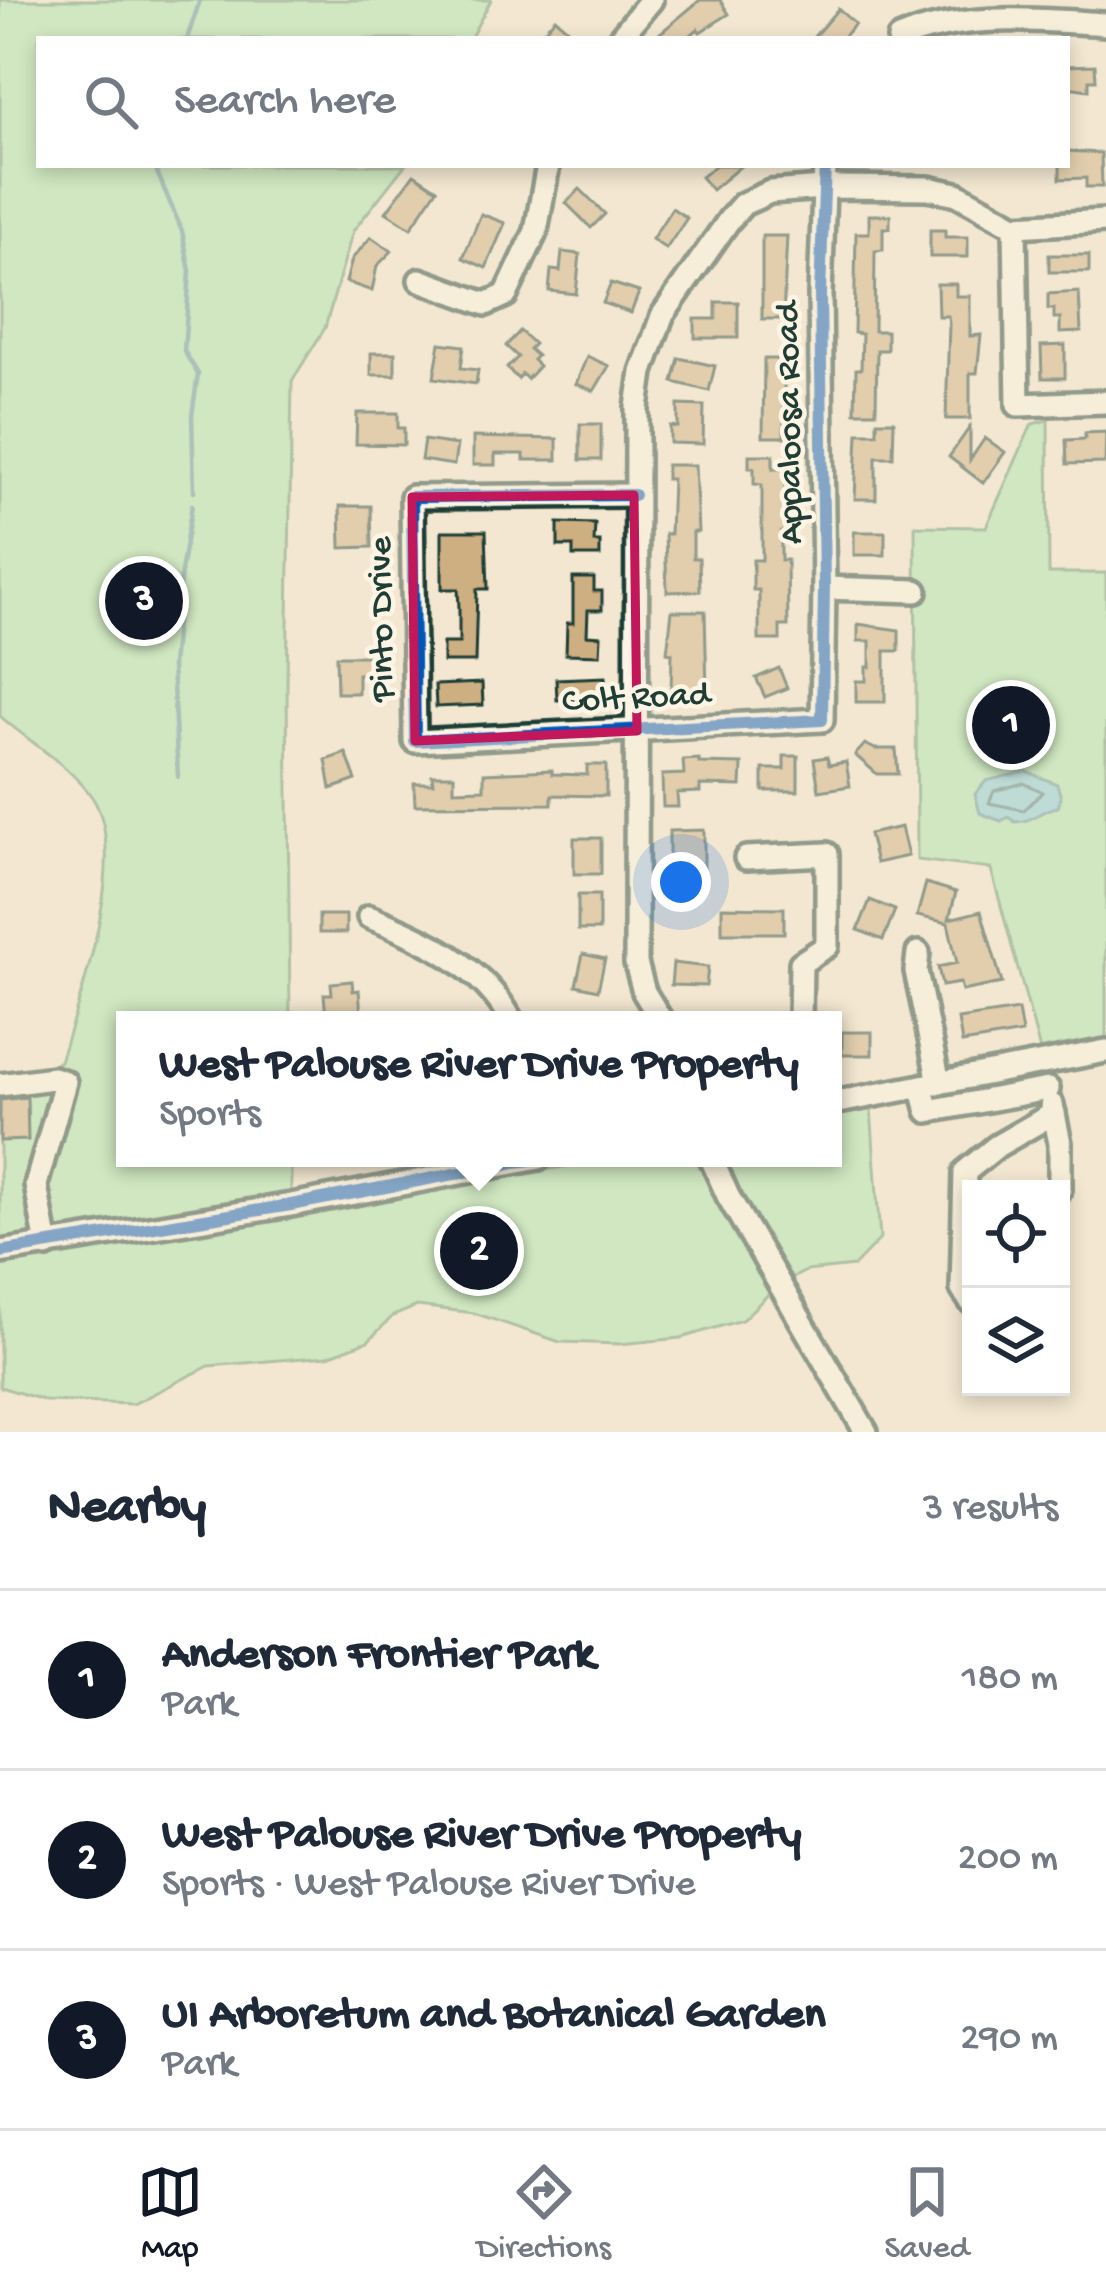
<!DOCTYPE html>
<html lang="en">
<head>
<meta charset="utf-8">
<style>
  body { margin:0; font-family:"Gochi Hand",sans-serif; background:#f2f2f3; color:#1f2937 }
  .controls { position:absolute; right:36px; bottom:36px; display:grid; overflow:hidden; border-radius:0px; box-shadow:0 6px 18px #0003 }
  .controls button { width:108px; height:108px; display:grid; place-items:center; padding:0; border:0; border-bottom:3px solid #e0e1e3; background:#fff; color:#1f2937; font:60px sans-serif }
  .you { position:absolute; left:681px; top:882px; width:42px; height:42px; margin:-30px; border:9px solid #fff; border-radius:50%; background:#1a73e8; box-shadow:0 0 0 18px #1a73e833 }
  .badge { display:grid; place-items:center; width:78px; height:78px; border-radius:50%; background:#111827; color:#fff; font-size:39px; font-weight:700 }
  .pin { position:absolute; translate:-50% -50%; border:6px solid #fff; box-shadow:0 3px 12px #0006 }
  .popup { position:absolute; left:116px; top:1011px; width:726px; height:156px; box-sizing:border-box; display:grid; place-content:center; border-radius:0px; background:#fff; filter:drop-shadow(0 3px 9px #0005); font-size:39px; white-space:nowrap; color:#747a83 }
  .popup b { font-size:45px; color:#1f2937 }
  .popup::after { content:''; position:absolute; left:50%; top:100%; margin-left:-24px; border:24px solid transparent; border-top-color:#fff }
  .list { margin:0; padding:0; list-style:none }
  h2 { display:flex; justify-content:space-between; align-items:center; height:156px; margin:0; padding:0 48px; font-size:51px }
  h2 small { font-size:39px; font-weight:400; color:#747a83 }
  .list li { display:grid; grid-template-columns:78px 1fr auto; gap:36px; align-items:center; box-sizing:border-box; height:180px; padding:0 48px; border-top:3px solid #e0e1e3 }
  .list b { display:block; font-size:45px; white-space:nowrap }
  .list p { margin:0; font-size:39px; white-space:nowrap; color:#747a83 }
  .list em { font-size:39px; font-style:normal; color:#747a83 }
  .icon { flex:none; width:66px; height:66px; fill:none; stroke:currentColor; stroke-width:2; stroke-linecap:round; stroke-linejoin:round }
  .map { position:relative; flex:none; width:1106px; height:1432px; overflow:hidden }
  .search { position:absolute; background:#fff; box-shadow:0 6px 18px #0003; left:36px; right:36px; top:36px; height:132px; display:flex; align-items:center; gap:30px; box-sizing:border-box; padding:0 42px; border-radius:0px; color:#747a83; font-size:45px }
  .sheet { height:696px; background:#fff }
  nav { display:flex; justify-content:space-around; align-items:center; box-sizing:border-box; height:168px; border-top:3px solid #e0e1e3; background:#fff; font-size:33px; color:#747a83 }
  nav a { display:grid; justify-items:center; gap:6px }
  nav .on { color:#111827 }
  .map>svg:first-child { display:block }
  .green { fill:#a7e6ae; stroke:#639271; stroke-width:3 }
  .water { fill:#7eccdc; stroke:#589399; stroke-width:3 }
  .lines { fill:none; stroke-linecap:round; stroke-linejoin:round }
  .shore { stroke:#457677; stroke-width:3 }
  .stream { stroke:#589399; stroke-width:4.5 }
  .building { fill:#ceaf82; stroke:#1f3d34; stroke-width:3 }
  .minor-casing { stroke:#1f3d34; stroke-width:30 }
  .minor { stroke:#fcf5e5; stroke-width:21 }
  .cycleway-casing { stroke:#fcf5e5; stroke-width:20 }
  .cycleway { stroke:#0057b8; stroke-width:12 }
  .marked { fill:none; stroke:#c2185b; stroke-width:9; stroke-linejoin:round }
  .labels { text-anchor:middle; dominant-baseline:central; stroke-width:9; stroke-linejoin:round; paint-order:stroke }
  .street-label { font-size:36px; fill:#1f3d34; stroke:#fcf5e5 }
</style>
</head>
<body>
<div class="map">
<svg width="1106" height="1432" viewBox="0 0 1106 1432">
  <rect width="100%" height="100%" fill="#f3e7d1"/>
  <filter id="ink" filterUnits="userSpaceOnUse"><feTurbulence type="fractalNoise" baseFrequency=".00833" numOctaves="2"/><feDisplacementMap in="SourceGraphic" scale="24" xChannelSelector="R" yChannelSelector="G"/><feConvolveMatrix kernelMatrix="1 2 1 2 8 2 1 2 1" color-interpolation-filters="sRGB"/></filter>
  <g filter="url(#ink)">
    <!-- green -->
    <g class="green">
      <path d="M 0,0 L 491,0 L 470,39 L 39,39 L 39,165 L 405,165 L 353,231 L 325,328 L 292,381 L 287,685 L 290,1020 L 125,1020 L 125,1158 L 291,1158 L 291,1205 L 0,1252 L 0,1075 L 46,1071 L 60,1061 C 80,998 131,855 92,797 C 70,765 29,742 0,716 Z"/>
      <polygon points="1048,420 1049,573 1106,573 1106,1038 1040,1050 991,869 917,860 915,526 986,527 1032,424"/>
      <polygon points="871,1108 880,1239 854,1266 806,1271 777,1286 742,1320 681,1338 620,1344 560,1342 474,1313 417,1306 393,1316 368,1341 328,1356 209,1366 133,1404 46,1401 0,1387 0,1266 614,1158 833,1158 833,1115"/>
    </g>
    <!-- water -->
    <path class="water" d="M 1026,771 L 1057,784 L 1061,797 L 1058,807 C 1041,809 1033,822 1015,822 L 1009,817 L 1001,821 L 980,813 L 975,794 L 986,781 Z"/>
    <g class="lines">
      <!-- shore -->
      <polygon class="shore" points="1024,783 1043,792 1024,810 989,803 994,791"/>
      <!-- stream -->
      <g class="stream">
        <polyline points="187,39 200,0"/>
        <polyline points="154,165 182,231 190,271 184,351 198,374 192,415 194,491"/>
        <polyline points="178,777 172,666 181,572 192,505"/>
      </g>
    </g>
    <!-- building -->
    <g class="building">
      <polygon points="700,0 720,0 729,14 700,32 698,29 686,39 653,39"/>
      <polygon points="838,9 855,24 841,39 812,39"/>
      <polygon points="555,18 579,39 536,39"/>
      <polygon points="1095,65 1096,80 1089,80 1089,90 1067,87 1067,66"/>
      <polygon points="1067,151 1101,153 1102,187 1086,187 1086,178 1060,179 1060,165 1067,165"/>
      <polygon points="716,165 742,165 712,190 701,177"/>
      <polygon points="414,174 437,189 411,228 386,212"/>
      <polygon points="580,189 605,214 591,228 566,203"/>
      <polygon points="672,208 687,218 666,249 652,239"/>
      <polygon points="481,214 505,223 486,268 463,258"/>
      <polygon points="869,215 890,215 890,228 883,228 883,250 875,251 874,331 887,331 887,350 877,350 876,412 855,412 856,369 861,369 862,334 854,333 856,233 869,233"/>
      <polygon points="930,230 945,230 945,237 968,237 968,257 930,257"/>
      <polygon points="762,236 787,236 783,319 762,319"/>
      <polygon points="371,237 392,251 377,266 372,291 346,282 352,259"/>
      <polygon points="562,252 580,254 576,294 549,291 551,270 560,271"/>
      <rect x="1049" y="255" width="40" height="17"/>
      <polygon points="611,283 639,292 631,313 603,303"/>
      <polygon points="937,284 956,284 956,296 970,296 970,336 981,335 977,373 970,373 970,419 946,419 949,324 948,316 938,316"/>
      <polygon points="1079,292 1081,332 1060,333 1060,318 1054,318 1054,309 1048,309 1048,294"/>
      <polygon points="716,302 738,302 738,338 695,338 695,319 716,319"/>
      <polygon points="520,331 534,344 529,349 537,356 533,360 539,366 527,379 522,374 518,379 507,368 518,357 506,346"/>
      <polygon points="440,343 464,346 461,368 478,370 476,384 434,378"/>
      <polygon points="1065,345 1065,378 1042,378 1041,346"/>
      <rect x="371" y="353" width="24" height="22"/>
      <polygon points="587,356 609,366 594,391 576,384"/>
      <polygon points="679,358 715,366 709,391 673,382"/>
      <polygon points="764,359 784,359 784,437 763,437"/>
      <polygon points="678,405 704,406 703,444 670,443 670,426 678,427"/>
      <polygon points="357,413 398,413 398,428 404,428 404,445 356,444"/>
      <polygon points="877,421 894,421 893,457 876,457 876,499 855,499 858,433 877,433"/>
      <rect x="580" y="424" width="21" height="36"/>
      <polygon points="970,427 970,460 985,438 1005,452 983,483 949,457"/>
      <polygon points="1106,432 1105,463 1067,464 1066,440 1085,439 1085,433"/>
      <polygon points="473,437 557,439 557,460 524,460 524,454 495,454 495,465 473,465"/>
      <polygon points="424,440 457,445 454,465 421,460"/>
      <polygon points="749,455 773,455 773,469 785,469 785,504 791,504 791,532 781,532 781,560 787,560 788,626 780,626 780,640 759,640 759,590 753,590 753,560 762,560 762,485 754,484 754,468 749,468"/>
      <polygon points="666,465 695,465 698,532 693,532 693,558 699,558 700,591 667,592 665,534 670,534 672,479 666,479"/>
      <polygon points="340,506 371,506 372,547 341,548"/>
      <polygon points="558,523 595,524 594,542 600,542 600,556 573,556 573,546 558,546"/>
      <polygon points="442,531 486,531 488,589 477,589 475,662 443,662 443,643 459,643 459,608 458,589 442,589"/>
      <rect x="854" y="532" width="31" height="23"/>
      <polygon points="573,578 594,578 594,591 602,591 602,610 588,610 587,635 601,636 600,655 566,654 567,623 573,623"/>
      <polygon points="672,611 705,611 707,692 671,691 672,653 667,652"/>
      <polygon points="858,624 899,630 899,651 885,651 885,702 856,702 856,681 866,681 866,667 870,667 870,641 858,641"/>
      <polygon points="336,656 375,656 375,674 358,674 358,693 337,693"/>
      <polygon points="779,668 787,688 765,697 756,678"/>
      <polygon points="605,677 606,698 557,700 556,679"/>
      <polygon points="482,683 483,705 436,707 435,685"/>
      <polygon points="865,744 875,749 896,749 898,774 877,774 855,755"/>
      <polygon points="346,753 356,780 331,789 326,760"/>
      <polygon points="784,756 798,756 798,791 763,791 763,769 784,769"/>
      <polygon points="827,757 829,765 846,762 850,786 819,791 814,759"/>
      <polygon points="699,759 699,763 742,764 741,786 700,785 700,792 677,793 678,807 663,807 662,775 684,774 683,760"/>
      <polygon points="587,765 606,765 606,796 552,795 552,804 415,805 414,783 433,783 432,775 454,775 454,790 484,789 484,773 552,770 552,774 587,775"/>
      <polygon points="901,827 908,856 876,863 869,834"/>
      <polygon points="704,830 704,868 669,869 669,831"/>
      <rect x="574" y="838" width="27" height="36"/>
      <polygon points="926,883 956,892 949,919 981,911 1002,983 962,991 960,983 942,986 938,967 957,963 948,923 917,916"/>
      <rect x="578" y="895" width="21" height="35"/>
      <polygon points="870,900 895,910 883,940 858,930"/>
      <polygon points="722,907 784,908 784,933 722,933"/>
      <rect x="319" y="915" width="27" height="18"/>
      <polygon points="583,954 605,959 598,990 576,985"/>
      <polygon points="673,963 708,967 706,986 671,985"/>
      <polygon points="352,981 353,991 359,990 361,1015 326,1018 324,994 332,994 331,983"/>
      <polygon points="1018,1010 1022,1033 962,1043 958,1019"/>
      <rect x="842" y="1032" width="30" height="23"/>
      <polygon points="27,1097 28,1140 0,1141 0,1100"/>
    </g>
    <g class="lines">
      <defs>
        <g id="minor">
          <polyline points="619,39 651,0"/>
          <path d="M 899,39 C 961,12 1039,20 1106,24"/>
          <polyline points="1015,226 1018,405 1106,402"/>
          <polyline points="420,280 486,304 506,295 536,231 548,165"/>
          <polyline points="634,495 412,497 415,741 822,720 824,588 820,294 825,165"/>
          <polyline points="824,588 916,591"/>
          <polyline points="746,858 827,854 827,946 801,963 800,1020"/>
          <path d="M 369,917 C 423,938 483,966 511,1020"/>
          <polyline points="918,953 916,971 939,1083"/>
          <polyline points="661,1020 644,992 636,963 637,408 642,372 662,316 729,220 743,204 770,192 836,187 928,188 957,194 1015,226 1106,221"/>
          <polyline points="0,1085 53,1078 65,1082 36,1185 47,1246"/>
          <polyline points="921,1086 928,1111 1048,1089"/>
          <polyline points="833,1103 1106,1051"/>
          <polyline points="1052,1105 1060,1143 1060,1189"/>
          <polyline points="711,1158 728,1196 866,1432"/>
          <polyline points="0,1252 291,1205 539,1158"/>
          <polyline points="971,1302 962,1289 965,1172 997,1146 1054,1113"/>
        </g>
      </defs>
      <!-- minor casing -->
      <use href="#minor" class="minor-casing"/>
      <!-- minor -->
      <use href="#minor" class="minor"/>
      <defs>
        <g id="cycleway">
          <polyline points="634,495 412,497 415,741 822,720 824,588 820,294 825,165"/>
          <polyline points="0,1252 291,1205 539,1158"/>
        </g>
      </defs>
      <!-- cycleway casing -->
      <use href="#cycleway" class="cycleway-casing"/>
      <!-- cycleway -->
      <use href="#cycleway" class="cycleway"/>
    </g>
  </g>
  <!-- marked area -->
  <path d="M0 0H1106V1432H0ZM 634,495 L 637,731 L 415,741 L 412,497 Z" fill="#f3e7d1" fill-opacity=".55" fill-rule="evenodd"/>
  <path class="marked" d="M 634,495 L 637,731 L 415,741 L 412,497 Z"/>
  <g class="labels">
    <!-- street labels -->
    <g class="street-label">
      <text transform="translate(792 423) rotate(-91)">Appaloosa Road</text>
      <text transform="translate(384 619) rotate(-91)">Pinto Drive</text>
      <text transform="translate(636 700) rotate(-3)">Colt Road</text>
    </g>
  </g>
</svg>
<div class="controls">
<button><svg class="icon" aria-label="locate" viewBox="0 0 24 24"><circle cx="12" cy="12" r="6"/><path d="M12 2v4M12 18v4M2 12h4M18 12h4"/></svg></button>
<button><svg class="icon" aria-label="layers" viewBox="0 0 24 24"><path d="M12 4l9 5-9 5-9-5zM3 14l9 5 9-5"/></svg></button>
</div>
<div class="you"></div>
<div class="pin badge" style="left:1011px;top:725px">1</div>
<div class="pin badge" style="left:479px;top:1251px">2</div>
<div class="popup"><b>West Palouse River Drive Property</b>Sports</div>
<div class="pin badge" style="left:144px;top:601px">3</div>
<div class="search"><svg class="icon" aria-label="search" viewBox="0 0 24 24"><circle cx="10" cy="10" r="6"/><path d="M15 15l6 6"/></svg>Search here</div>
</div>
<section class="sheet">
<h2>Nearby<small>3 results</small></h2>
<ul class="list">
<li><span class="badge">1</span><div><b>Anderson Frontier Park</b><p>Park</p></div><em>180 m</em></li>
<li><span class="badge">2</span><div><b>West Palouse River Drive Property</b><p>Sports · West Palouse River Drive</p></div><em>200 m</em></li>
<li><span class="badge">3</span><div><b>UI Arboretum and Botanical Garden</b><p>Park</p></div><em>290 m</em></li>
</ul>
</section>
<nav>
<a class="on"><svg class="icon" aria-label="map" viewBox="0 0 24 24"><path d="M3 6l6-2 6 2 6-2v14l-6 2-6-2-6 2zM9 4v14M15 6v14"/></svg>Map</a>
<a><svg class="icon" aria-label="directions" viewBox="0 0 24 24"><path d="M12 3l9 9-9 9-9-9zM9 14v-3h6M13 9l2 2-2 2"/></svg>Directions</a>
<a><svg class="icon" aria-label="saved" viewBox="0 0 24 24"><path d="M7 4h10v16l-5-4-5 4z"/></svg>Saved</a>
</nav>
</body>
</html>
